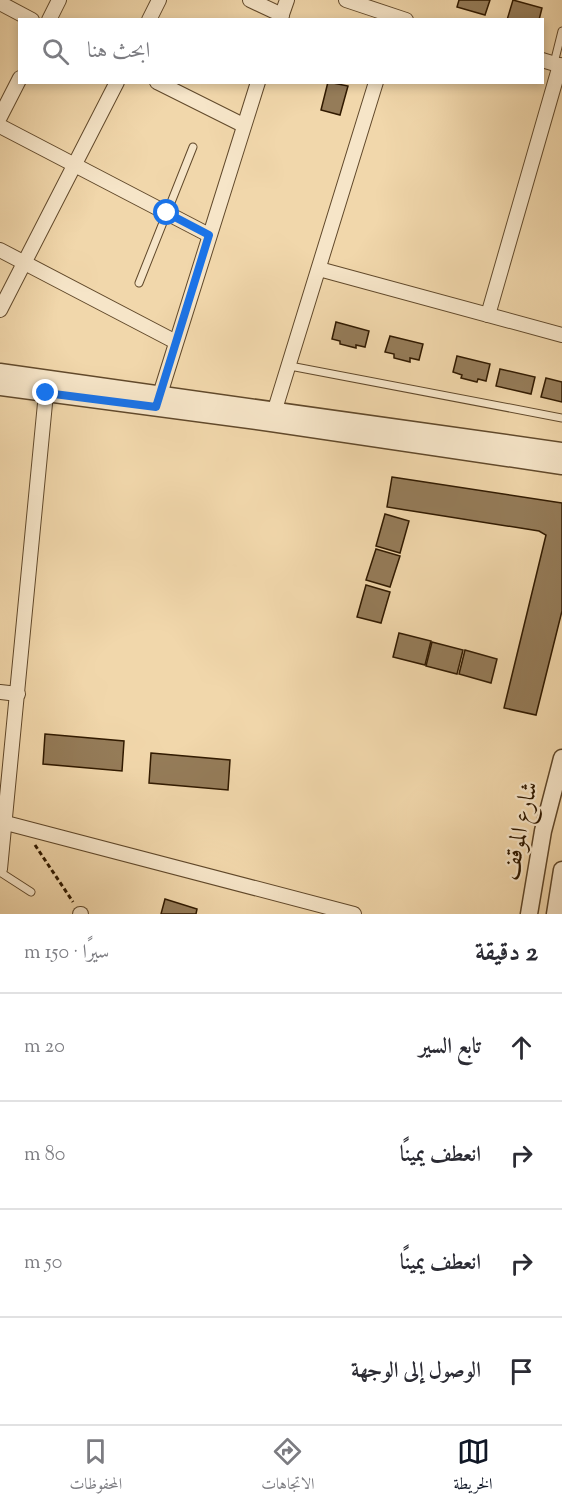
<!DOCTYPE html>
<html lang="ar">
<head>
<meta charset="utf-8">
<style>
  body { margin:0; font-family:"Sorts Mill Goudy",Amiri,serif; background:#f2f2f3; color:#2b2b33; direction:rtl }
  .stop { position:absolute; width:18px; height:18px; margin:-14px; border:4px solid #1a73e8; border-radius:50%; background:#fff }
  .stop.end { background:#1a73e8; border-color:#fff; box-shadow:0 2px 6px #0008 }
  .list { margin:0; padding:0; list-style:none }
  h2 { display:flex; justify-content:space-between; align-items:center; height:78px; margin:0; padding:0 24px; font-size:26px }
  h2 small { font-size:20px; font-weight:400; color:#7c7c81 }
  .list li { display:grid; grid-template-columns:39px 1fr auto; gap:18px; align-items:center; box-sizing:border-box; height:108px; padding:0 24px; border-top:2px solid #e1e1e2 }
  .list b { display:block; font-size:22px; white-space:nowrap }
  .list em { font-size:20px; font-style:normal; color:#7c7c81 }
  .icon { flex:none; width:33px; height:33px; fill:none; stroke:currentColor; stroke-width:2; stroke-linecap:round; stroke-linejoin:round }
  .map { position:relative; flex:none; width:562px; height:914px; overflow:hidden; direction:ltr }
  .search { position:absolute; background:#fff; box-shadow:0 3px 9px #0003; left:18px; right:18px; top:18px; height:66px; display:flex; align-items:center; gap:15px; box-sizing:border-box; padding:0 21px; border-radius:0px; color:#7c7c81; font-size:22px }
  .sheet { height:510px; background:#fff }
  nav { display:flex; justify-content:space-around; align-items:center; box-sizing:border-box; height:84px; border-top:2px solid #e1e1e2; background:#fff; font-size:16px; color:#7c7c81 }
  nav a { display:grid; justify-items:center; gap:3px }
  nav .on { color:#111827 }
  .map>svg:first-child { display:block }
  .building { fill:#957c59; stroke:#311a00; stroke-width:1.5 }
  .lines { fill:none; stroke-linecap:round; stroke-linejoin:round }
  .service-casing { stroke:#61492b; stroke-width:9 }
  .minor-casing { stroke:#61492b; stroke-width:16 }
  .tertiary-casing { stroke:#61492b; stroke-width:19 }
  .path { stroke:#311a00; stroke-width:3; stroke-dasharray:4.5 3; stroke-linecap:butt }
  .service { stroke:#f6e5c8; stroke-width:7 }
  .minor { stroke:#f6e5c8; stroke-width:14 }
  .tertiary { stroke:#f6e5c8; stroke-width:16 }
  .route { stroke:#1a73e8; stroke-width:8 }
  .labels { text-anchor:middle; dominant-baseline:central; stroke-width:4.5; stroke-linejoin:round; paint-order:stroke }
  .street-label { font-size:24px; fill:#311a00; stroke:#f6e5c8 }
</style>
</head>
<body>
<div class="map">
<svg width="562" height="914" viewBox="0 0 562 914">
  <rect width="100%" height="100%" fill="#f1d7ab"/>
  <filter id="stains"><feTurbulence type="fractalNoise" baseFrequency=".00333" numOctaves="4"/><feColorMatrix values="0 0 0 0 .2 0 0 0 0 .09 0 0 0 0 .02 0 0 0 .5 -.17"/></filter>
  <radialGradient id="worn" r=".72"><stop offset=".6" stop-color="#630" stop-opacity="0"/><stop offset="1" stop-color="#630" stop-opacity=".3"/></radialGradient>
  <!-- building -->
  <g class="building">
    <polygon points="459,0 490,0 485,15 457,7"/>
    <polygon points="513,0 542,8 539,20 507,20"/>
    <polygon points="328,82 348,86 340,115 321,110"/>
    <polygon points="336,322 369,331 365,347 356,345 356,348 340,344 340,341 332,339"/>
    <polygon points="390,336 423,344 419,360 410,358 410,362 394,358 394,354 385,352"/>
    <polygon points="457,356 490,364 486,381 478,379 477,382 461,378 462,375 453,372"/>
    <polygon points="500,369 535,377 531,394 496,386"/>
    <polygon points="546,378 562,382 562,402 541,397"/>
    <polygon points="392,477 562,503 562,611 536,715 504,708 546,535 539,531 387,507"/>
    <polygon points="385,514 409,521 400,553 376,546"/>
    <polygon points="376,549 400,556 390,587 366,580"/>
    <polygon points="366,585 390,592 381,623 357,617"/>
    <polygon points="399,633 431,641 425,665 393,657"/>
    <polygon points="432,642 463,650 457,674 426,666"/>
    <polygon points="465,650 497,659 491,683 459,674"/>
    <polygon points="45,734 124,741 122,771 43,764"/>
    <polygon points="151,753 230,760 228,790 149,783"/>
    <polygon points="165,899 197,909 196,914 161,914"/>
  </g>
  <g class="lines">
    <defs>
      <g id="service">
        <polyline points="554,63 562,31"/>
        <polyline points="139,283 193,147"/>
        <polyline points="290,366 562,418"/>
        <polyline points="0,872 31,892"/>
      </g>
      <g id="minor">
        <polyline points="250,0 282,15"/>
        <polyline points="346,0 406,20"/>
        <polyline points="0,3 32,20"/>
        <polyline points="49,20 59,0"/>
        <polyline points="149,20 159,0"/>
        <polyline points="280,20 287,0"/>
        <polyline points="542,60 562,66"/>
        <polyline points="157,82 243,125"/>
        <polyline points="0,117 20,78"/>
        <polyline points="0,126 209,235"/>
        <polyline points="0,250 174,341"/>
        <polyline points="319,269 562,335"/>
        <polyline points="0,310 117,82"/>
        <polyline points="488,315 560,65"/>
        <polyline points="157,404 258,82"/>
        <polyline points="272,419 376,82"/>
        <polyline points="0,692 18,694"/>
        <polyline points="6,823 354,914"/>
        <polyline points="0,869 46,393"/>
        <polyline points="80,914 81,914"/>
      </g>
      <g id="tertiary">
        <polyline points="0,372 562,451"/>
        <polyline points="0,387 271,423 562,466"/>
        <polyline points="529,914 543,831 562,758"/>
        <polyline points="555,914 562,870"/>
      </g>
    </defs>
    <!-- service casing -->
    <use href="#service" class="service-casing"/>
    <!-- minor casing -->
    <use href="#minor" class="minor-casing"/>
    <!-- tertiary casing -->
    <use href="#tertiary" class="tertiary-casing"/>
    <!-- path -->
    <polyline class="path" points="35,845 73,902"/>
    <!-- service -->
    <use href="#service" class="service"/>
    <!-- minor -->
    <use href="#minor" class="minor"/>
    <!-- tertiary -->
    <use href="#tertiary" class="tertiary"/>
  </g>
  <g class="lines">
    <!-- route -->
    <polyline class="route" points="46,393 156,407 209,235 167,213"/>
  </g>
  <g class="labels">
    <!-- street labels -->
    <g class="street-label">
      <text transform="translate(521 831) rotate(-78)">شارع الموقف</text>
    </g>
  </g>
  <rect width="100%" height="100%" filter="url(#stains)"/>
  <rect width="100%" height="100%" fill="url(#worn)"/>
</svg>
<div class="stop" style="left:167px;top:213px"></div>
<div class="stop end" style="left:46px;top:393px"></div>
<div class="search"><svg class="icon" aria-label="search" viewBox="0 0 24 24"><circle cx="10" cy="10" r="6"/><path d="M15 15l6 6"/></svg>ابحث هنا</div>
</div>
<section class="sheet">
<h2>2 دقيقة<small>سيرًا · 150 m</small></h2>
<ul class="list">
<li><svg class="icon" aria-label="ahead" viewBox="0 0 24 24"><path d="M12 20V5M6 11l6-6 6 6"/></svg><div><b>تابع السير</b></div><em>20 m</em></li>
<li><svg class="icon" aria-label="right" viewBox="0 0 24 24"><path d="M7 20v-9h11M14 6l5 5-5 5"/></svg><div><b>انعطف يمينًا</b></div><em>80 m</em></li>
<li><svg class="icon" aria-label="right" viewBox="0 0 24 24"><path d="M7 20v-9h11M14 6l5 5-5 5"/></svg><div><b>انعطف يمينًا</b></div><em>50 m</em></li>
<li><svg class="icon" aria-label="arrive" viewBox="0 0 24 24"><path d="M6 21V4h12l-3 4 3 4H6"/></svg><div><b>الوصول إلى الوجهة</b></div></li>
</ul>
</section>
<nav>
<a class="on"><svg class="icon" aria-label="map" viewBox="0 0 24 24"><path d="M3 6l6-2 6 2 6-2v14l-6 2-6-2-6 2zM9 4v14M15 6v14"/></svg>الخريطة</a>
<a><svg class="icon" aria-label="directions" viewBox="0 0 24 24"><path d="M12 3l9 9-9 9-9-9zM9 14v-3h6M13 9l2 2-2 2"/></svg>الاتجاهات</a>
<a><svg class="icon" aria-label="saved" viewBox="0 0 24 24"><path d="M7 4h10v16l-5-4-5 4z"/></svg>المحفوظات</a>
</nav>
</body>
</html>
